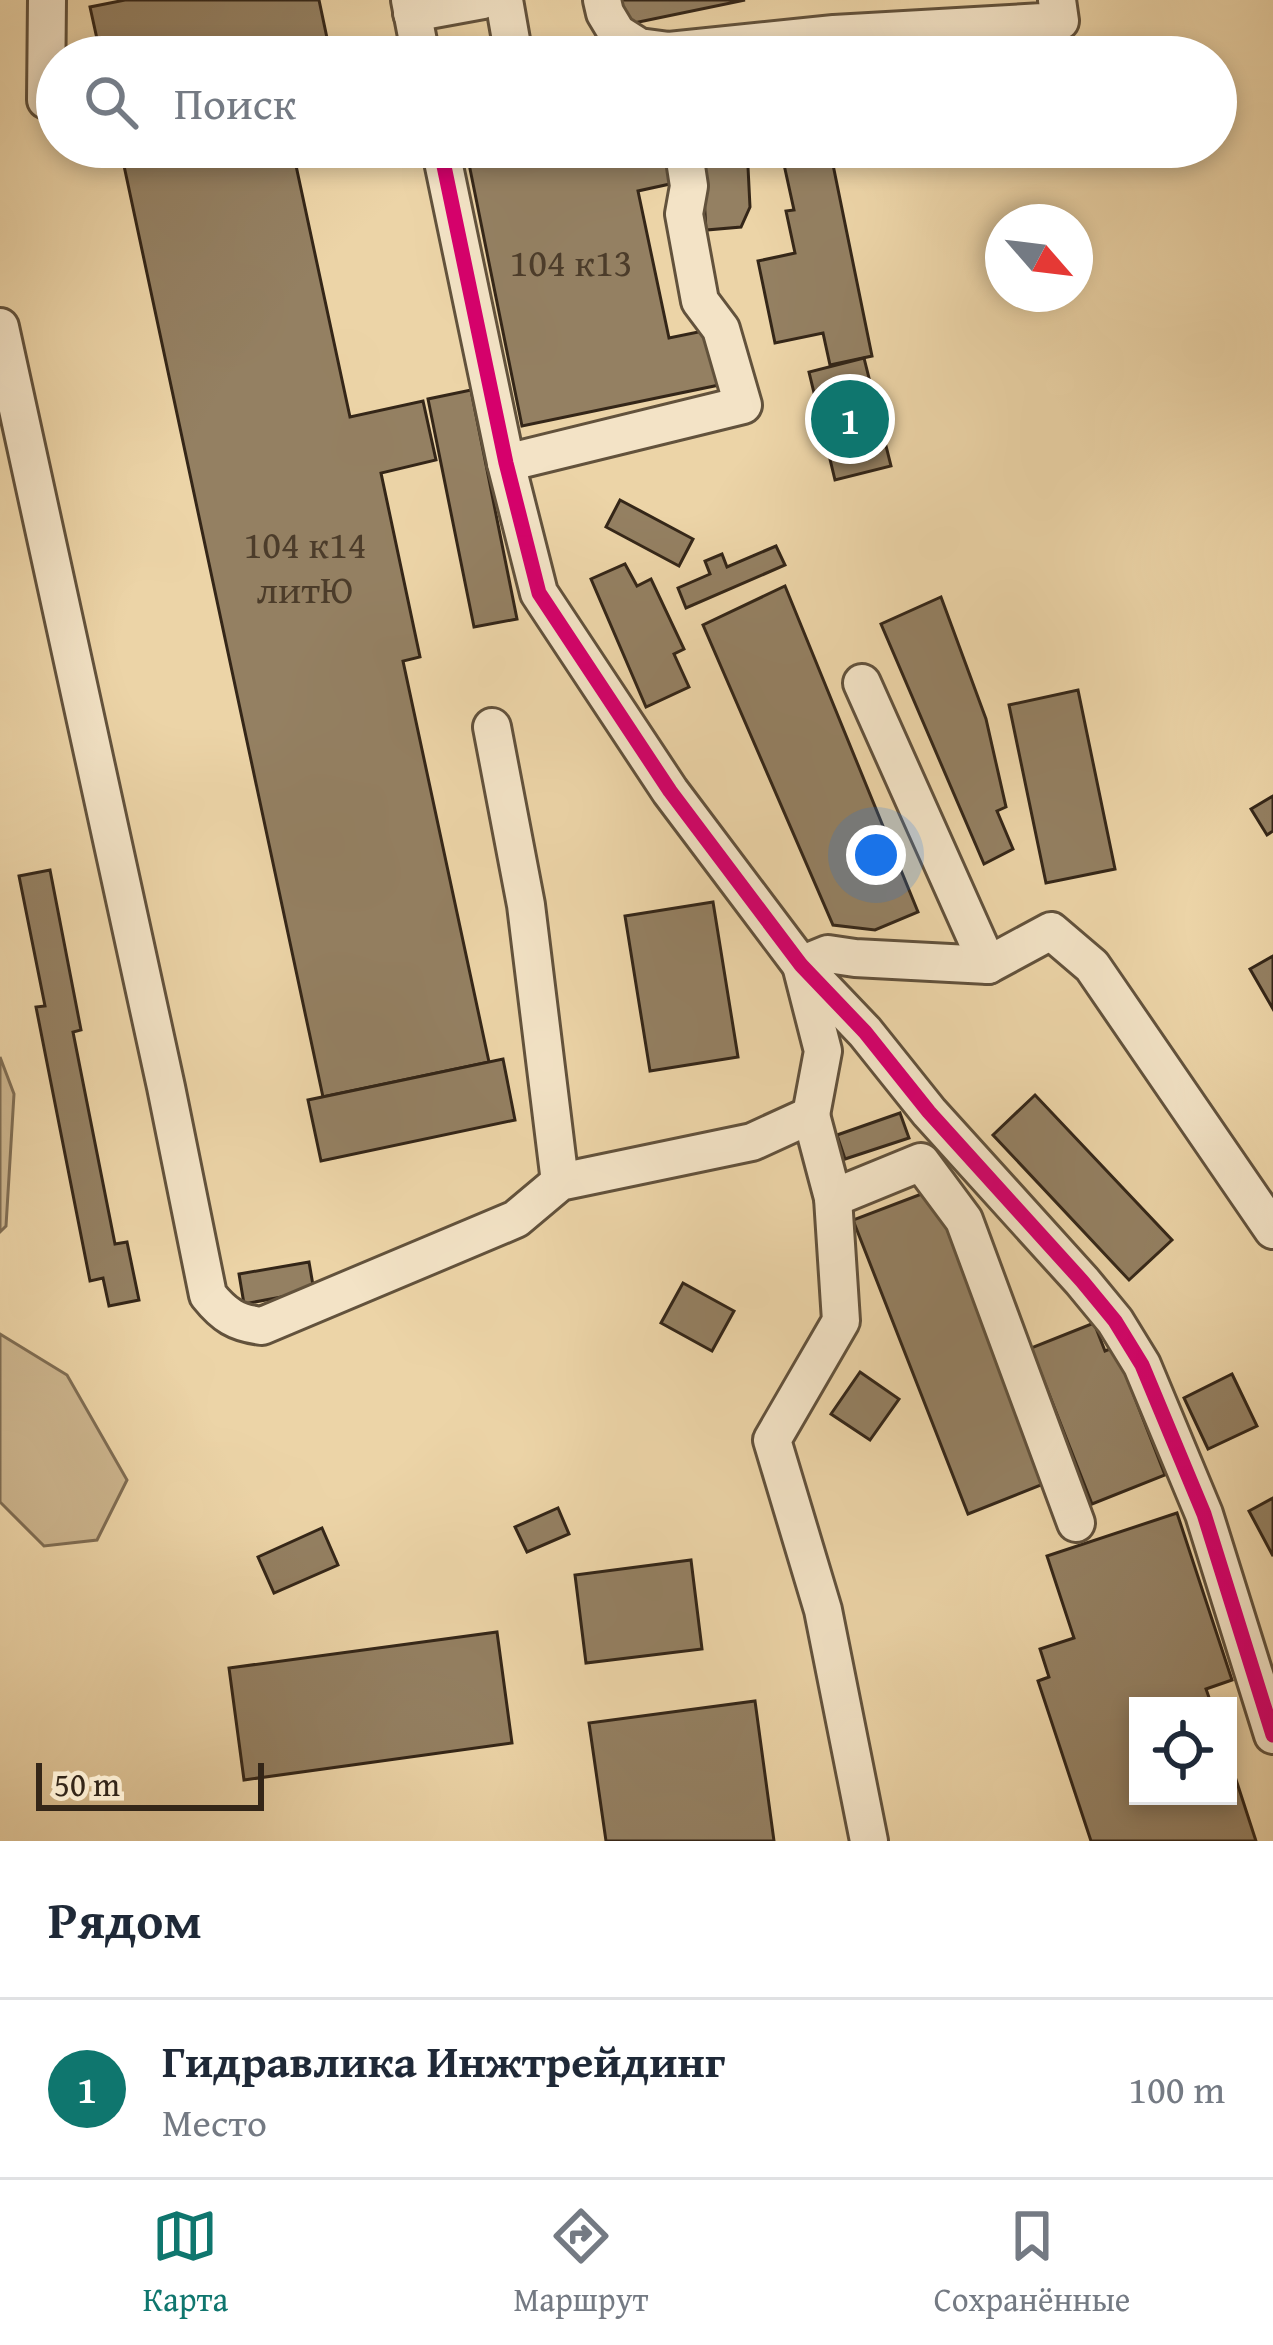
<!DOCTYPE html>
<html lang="ru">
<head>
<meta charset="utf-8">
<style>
  body { margin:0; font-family:"Gentium Book Plus",serif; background:#f6f6f7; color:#1f2937 }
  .controls { position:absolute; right:36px; bottom:36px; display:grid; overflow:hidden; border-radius:0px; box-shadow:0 6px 18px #0003 }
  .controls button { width:108px; height:108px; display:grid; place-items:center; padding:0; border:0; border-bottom:3px solid #e0e1e3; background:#fff; color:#1f2937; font:60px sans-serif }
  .compass { position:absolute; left:985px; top:204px; width:108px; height:108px; border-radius:50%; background:#fff; box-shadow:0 6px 18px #0003; rotate:118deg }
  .scale { position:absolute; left:36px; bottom:30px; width:228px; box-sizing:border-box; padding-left:12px; border:6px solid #342618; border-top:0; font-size:33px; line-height:42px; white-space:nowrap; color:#342618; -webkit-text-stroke:9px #f3e3c6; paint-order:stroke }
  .you { position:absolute; left:876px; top:855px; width:42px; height:42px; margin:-30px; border:9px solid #fff; border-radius:50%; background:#1a73e8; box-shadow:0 0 0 18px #1a73e833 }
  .badge { display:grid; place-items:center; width:78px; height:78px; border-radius:50%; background:#0f766e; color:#fff; font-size:39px; font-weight:700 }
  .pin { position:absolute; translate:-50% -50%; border:6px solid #fff; box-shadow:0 3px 12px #0006 }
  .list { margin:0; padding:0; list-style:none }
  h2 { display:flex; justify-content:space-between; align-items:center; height:156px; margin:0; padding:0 48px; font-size:51px }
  h2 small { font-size:39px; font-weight:400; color:#747a83 }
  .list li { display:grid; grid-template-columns:78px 1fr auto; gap:36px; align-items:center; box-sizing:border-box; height:180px; padding:0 48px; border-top:3px solid #e0e1e3 }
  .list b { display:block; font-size:45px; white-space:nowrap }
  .list p { margin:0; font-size:39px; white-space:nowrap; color:#747a83 }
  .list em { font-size:39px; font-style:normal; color:#747a83 }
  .icon { flex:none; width:66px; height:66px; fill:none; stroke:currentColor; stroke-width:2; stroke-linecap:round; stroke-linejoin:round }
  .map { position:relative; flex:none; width:1273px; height:1841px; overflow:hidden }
  .search { position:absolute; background:#fff; box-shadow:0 6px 18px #0003; left:36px; right:36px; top:36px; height:132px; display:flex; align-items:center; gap:30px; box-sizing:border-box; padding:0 42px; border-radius:66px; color:#747a83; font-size:45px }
  .sheet { height:336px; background:#fff }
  nav { display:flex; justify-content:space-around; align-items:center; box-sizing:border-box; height:168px; border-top:3px solid #e0e1e3; background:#fff; font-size:33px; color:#747a83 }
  nav a { display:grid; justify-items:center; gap:6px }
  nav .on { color:#0f766e }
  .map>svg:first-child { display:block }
  .green { fill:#cdb68f; stroke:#806e54; stroke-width:3 }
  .building { fill:#948062; stroke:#342618; stroke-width:3 }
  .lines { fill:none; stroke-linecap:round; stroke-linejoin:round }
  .minor-casing { stroke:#62523c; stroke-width:42 }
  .minor { stroke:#f3e3c6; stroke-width:36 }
  .cycleway-casing { stroke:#f3e3c6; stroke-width:22 }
  .cycleway { stroke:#d6006c; stroke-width:15 }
  .labels { text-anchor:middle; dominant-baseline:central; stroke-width:12; stroke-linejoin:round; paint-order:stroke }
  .number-label { font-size:39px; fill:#4c3c2a }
</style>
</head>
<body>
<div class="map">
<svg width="1273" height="1841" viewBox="0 0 1273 1841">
  <rect width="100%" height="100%" fill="#ecd4a7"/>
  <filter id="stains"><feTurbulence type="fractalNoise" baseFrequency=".00167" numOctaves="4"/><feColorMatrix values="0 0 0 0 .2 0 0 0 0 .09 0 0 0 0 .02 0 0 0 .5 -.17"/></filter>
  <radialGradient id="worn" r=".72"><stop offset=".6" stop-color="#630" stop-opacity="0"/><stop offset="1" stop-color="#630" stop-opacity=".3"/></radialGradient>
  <!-- green -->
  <g class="green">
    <polygon points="0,1057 14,1094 6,1226 0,1232"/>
    <polygon points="0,1334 67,1375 127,1480 97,1540 44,1546 0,1502"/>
  </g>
  <!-- building -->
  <g class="building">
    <polygon points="125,0 319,0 331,57 101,57 90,7"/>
    <polygon points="619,0 745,0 629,24"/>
    <polygon points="1039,43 1041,57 967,57 967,51"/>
    <polygon points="120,147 292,147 350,417 423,401 436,460 381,473 420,657 403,661 489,1062 323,1097"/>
    <polygon points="499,147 672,147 679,182 638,191 669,338 708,330 719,385 522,426 467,154"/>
    <polygon points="701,147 747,147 750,207 741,227 706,230"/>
    <polygon points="830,150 872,356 830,365 823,333 775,343 758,261 795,253 786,211 794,210 783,160"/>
    <polygon points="864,358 891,466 835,480 809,372"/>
    <polygon points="471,390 517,619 474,627 428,399"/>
    <polygon points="620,500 693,539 679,566 606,527"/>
    <polygon points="776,546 785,565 686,608 678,588 710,574 705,561 722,554 727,567"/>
    <polygon points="625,564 637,586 651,579 684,649 674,654 689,687 646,707 591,579"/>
    <polygon points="785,586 918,912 875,930 833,925 703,625"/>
    <polygon points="941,597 986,719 1006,807 997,811 1013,849 984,864 881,624"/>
    <polygon points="1078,690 1115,869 1046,883 1009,705"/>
    <polygon points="1273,796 1273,831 1267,835 1251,809"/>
    <polygon points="50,870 81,1030 73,1032 115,1244 127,1242 139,1300 109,1306 103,1278 90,1281 36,1007 45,1006 19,876"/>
    <polygon points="713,902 738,1057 650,1071 625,916"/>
    <polygon points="1273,956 1273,1009 1250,969"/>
    <polygon points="503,1059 515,1120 321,1161 308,1100"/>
    <polygon points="1035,1095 1172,1240 1129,1280 993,1135"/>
    <polygon points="900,1113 909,1138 845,1159 837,1135"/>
    <polygon points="932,1190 1046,1483 968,1514 853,1220"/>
    <polygon points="309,1262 314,1291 244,1304 239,1274"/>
    <polygon points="683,1283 734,1311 712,1351 661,1323"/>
    <polygon points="1094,1323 1105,1351 1115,1347 1165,1475 1092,1504 1031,1348"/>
    <polygon points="860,1372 899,1399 870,1440 831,1414"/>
    <polygon points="1232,1374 1257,1426 1208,1449 1184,1398"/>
    <polygon points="1273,1498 1273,1556 1249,1511"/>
    <polygon points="558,1508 569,1534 527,1552 515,1527"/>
    <polygon points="1177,1513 1232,1680 1206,1689 1212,1706 1138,1706 1138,1796 1228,1796 1228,1755 1256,1841 1091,1841 1038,1681 1049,1677 1040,1649 1074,1638 1047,1556"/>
    <polygon points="322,1528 338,1565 274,1593 258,1557"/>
    <polygon points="691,1560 702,1649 586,1663 575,1575"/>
    <polygon points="497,1632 512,1743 244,1780 229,1668"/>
    <polygon points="755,1701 774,1841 606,1841 589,1723"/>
  </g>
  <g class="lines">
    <defs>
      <g id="minor">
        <polyline points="410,0 421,57"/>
        <polyline points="504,0 514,57"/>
        <polyline points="602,0 605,13 617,33 639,47 669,51 834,34 1060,21 1057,0"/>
        <polyline points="412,13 483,0"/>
        <polyline points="46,100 47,0"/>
        <polyline points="440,147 506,463 539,593 670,791 801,965 865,1032 929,1112 1082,1281 1115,1321 1142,1365 1204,1514 1273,1735"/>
        <path d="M 0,327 L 166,1087 L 208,1295 C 224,1315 236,1323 262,1326 L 516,1219 L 560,1182 L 752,1142 L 811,1115 L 823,1051 L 801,965 L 828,954 L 855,958 L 988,965"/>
        <polyline points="506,463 743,405 721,329 700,301 684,214 689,186 683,147"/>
        <polyline points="862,683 988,965 1051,931 1092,966 1273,1230"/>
        <polyline points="492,727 526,905 560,1182"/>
        <polyline points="811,1115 833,1198 841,1321 772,1440 823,1610 869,1841"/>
        <polyline points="833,1198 921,1162 964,1220 1076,1523"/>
      </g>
    </defs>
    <!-- minor casing -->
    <use href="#minor" class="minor-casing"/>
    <!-- minor -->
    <use href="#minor" class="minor"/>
    <defs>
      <polyline id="cycleway" points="440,147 506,463 539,593 670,791 801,965 865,1032 929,1112 1082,1281 1115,1321 1142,1365 1204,1514 1273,1735"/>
    </defs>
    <!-- cycleway casing -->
    <use href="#cycleway" class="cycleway-casing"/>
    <!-- cycleway -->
    <use href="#cycleway" class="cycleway"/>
  </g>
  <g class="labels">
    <!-- number labels -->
    <g class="number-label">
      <text x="571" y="261">104 к13</text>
      <text x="305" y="543">104 к14<tspan x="305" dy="45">литЮ</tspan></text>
    </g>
  </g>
  <rect width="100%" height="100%" filter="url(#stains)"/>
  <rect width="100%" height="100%" fill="url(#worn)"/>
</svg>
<div class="controls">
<button><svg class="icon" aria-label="locate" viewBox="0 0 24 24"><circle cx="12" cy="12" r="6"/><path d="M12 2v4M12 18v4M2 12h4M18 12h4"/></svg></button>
</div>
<svg class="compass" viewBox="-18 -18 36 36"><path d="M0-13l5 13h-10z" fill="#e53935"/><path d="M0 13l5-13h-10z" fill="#747a83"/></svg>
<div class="scale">50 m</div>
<div class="you"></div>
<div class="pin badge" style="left:850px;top:419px">1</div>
<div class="search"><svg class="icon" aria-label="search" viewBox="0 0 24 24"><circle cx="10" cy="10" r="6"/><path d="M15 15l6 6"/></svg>Поиск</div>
</div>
<section class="sheet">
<h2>Рядом<small></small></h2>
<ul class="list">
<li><span class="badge">1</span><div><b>Гидравлика Инжтрейдинг</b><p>Место</p></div><em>100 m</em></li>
</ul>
</section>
<nav>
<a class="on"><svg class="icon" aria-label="map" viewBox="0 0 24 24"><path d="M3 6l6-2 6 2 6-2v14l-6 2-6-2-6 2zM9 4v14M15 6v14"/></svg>Карта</a>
<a><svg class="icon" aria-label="directions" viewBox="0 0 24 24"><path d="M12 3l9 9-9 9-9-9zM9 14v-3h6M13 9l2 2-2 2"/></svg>Маршрут</a>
<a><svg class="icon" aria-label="saved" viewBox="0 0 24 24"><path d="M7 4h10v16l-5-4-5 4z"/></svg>Сохранённые</a>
</nav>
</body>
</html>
